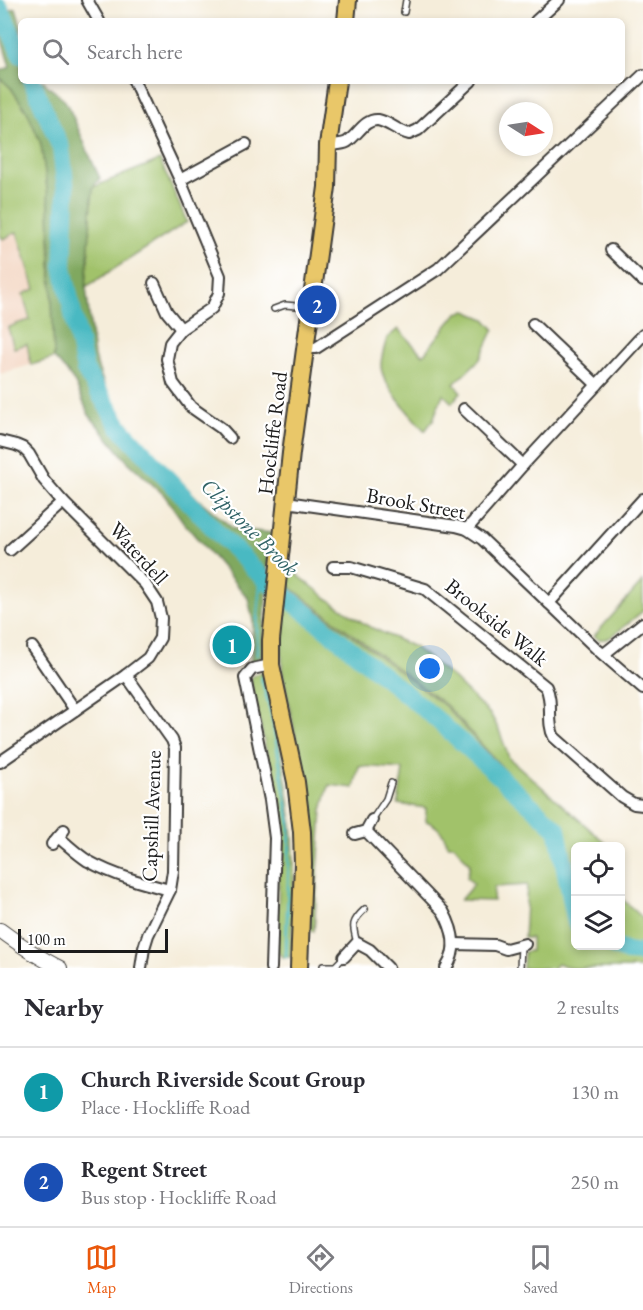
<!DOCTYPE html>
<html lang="en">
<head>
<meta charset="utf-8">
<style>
  body { margin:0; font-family:"EB Garamond",serif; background:#f2f2f3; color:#2b2b33 }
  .controls { position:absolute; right:18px; bottom:18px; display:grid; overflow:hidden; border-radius:9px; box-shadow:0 3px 9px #0003 }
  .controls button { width:54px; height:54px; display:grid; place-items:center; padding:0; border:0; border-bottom:2px solid #e1e1e2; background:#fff; color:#2b2b33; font:30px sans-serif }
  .compass { position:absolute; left:499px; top:102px; width:54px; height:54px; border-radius:50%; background:#fff; box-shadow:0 3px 9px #0003; rotate:102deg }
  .scale { position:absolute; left:18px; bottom:15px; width:150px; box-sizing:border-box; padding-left:6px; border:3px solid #1c1c1c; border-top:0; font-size:16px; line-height:21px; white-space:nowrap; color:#1c1c1c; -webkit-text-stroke:4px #fff; paint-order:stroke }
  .you { position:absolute; left:430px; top:669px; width:21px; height:21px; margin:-15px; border:4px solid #fff; border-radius:50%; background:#1a73e8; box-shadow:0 0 0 9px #1a73e833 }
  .badge { display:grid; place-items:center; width:39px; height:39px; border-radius:50%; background:#ea580c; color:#fff; font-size:20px; font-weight:700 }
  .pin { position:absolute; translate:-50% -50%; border:3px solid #fff; box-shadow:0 2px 6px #0006 }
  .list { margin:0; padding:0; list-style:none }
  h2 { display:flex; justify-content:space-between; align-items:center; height:78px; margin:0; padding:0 24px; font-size:26px }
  h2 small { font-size:20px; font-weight:400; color:#7c7c81 }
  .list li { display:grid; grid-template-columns:39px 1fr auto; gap:18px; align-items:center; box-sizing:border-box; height:90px; padding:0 24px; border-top:2px solid #e1e1e2 }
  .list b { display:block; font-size:22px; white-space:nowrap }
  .list p { margin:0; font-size:20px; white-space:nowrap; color:#7c7c81 }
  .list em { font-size:20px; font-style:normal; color:#7c7c81 }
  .icon { flex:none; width:33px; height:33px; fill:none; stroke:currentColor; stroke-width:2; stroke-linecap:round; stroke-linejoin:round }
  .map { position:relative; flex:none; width:643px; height:968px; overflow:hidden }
  .search { position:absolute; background:#fff; box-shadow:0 3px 9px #0003; left:18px; right:18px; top:18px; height:66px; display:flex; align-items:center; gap:15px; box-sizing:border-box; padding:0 21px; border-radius:9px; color:#7c7c81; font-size:22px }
  .sheet { height:258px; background:#fff }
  nav { display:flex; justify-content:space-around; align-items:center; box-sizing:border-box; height:84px; border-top:2px solid #e1e1e2; background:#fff; font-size:16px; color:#7c7c81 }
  nav a { display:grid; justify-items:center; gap:3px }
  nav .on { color:#ea580c }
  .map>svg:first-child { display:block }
  .built { fill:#f3d4bf }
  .green { fill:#a1c26a; stroke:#5e6f43; stroke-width:1.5 }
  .forest { fill:#80a85e; stroke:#4e623d; stroke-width:1.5 }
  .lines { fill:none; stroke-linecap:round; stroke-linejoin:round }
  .stream { stroke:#4ab9c2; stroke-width:3 }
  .river { stroke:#4ab9c2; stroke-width:18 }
  .service-casing { stroke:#3d3b38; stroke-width:8 }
  .minor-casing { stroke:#3d3b38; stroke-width:14 }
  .tertiary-casing { stroke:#3d3b38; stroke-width:16 }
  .primary-casing { stroke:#3d3b38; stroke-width:20 }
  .service { stroke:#fff; stroke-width:5 }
  .minor { stroke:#fff; stroke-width:10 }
  .tertiary { stroke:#fff; stroke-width:14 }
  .primary { stroke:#e9c769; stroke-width:16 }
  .labels { text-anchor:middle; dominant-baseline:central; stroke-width:4.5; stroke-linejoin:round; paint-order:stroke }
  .street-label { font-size:21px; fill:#1c1c1c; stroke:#fff }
  .water-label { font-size:22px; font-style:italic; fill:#316367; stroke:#fff }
</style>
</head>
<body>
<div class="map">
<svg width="643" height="968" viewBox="0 0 643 968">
  <rect width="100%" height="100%" fill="#fff"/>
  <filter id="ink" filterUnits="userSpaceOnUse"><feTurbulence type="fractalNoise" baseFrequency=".0167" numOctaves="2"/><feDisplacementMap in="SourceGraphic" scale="12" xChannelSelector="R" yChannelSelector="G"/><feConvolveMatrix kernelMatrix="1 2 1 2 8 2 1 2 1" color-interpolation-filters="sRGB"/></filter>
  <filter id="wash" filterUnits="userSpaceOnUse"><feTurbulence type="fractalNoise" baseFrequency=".008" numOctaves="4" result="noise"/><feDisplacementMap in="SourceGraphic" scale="24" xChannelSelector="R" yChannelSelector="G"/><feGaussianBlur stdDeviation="1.35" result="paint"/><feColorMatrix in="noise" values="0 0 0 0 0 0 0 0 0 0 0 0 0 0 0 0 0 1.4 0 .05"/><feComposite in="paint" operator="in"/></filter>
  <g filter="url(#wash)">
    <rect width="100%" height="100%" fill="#f5edda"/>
    <!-- built -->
    <polygon class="built" points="0,78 49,203 54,358 0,374"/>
    <!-- green -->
    <g class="green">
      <polygon points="0,78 11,88 28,113 41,144 49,203 54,358 31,365 27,344 14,348 8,328 16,324 30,320 23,294 35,289 17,232 3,239 0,235"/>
      <polygon points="160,160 187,222 86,287 93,187"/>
      <path d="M 466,311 L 485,319 L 494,329 L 480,359 L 454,384 L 461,392 L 452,403 L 443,394 L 433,420 L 425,431 C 413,418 380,383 381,365 C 381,356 385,346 387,338 L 398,329 L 423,355 L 457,313 Z"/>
      <polygon points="288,563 299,576 328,599 368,626 414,647 453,678 491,715 499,730 509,758 609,846 576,846 575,921 557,828 446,705 285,583"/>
      <path d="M 643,581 L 643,611 L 611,637 C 605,640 599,641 594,636 Z"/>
      <path d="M 286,586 L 445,706 L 556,829 L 575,927 L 576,946 L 611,946 L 627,953 L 643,954 L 643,968 L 570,968 L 558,963 L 553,968 L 523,968 L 524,952 L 531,951 L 531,938 L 524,938 L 527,885 L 494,887 L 493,901 L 460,900 L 474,884 L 467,878 L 470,864 L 454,845 L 447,845 C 446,835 436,824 426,821 L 426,808 L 398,804 L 403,769 L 359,766 L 354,788 L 329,785 L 322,810 L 314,931 L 310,931 L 312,851 L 309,803 L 282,670 L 282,630 Z"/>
      <path d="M 264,672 C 277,723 287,775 292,827 C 296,870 293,914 291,957 L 283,957 L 277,952 L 280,834 L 270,768 L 251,684 L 251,677 L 256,674 Z"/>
      <polygon points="621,898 643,918 643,952 627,951 614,946 620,946"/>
    </g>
    <!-- forest -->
    <path class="forest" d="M 16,8 L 21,26 L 21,81 L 44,81 C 49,90 61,93 67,104 C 79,128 88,154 100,178 L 93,187 L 86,287 L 94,357 L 110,401 L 140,439 L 197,498 L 234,529 L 272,533 L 268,563 L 263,655 L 255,664 L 251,665 L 253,621 L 248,598 L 184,523 L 164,495 L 127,461 L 89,415 L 75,383 L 66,371 L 54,358 L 49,203 L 41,144 L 28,113 L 11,88 L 0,78 L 0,71 L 10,67 L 0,34 L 0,13 Z"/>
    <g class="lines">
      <!-- stream -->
      <g class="stream">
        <polyline points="257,655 257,621 261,576"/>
        <polyline points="261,677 272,716 290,824 286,957"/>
      </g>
      <!-- river -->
      <g class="river">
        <polyline points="0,8 21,55"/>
        <polyline points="32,81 61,148 66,191 63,267 85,370 120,427 216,531 261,576 434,717 557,829 576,923"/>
        <polyline points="613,946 627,952 643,953"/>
      </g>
    </g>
  </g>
  <g filter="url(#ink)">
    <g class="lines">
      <defs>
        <g id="service">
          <polyline points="404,12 406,0"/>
          <polyline points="274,309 285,305 309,307"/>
          <polyline points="372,820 386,799 391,783"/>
          <path d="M 357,943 C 352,925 351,922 365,909"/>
          <polyline points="323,966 335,966 344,957"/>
          <polyline points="520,968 521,945"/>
        </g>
        <g id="minor">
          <polyline points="87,0 99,21"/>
          <polyline points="536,21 559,0"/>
          <polyline points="134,81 180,180 220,276 219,293 212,308 181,329 170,343 167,359 173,383 191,407 221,428 230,438"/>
          <path d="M 328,145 C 334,144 342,145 347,142 C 358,135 364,119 378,120 C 389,122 397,131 409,134 L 418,130 L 471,81"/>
          <polyline points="180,180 246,144"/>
          <polyline points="611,250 643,281"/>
          <polyline points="154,283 167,312 181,329"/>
          <polyline points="533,324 597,385"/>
          <polyline points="305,348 316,348 438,269 643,75"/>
          <polyline points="464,409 523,465"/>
          <polyline points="0,441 16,445 23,448 29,454 44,480 63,502 145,584 157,602 161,618 160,638 148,658 126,675 0,762"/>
          <polyline points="286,502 456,526 467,529 482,539 599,651 643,689"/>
          <polyline points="467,529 523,465 643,335"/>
          <polyline points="10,550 63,502"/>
          <path d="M 333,567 L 351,567 L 425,589 L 546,687 C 554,703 546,722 554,737 L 622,797 L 634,804 L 643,805"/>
          <polyline points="549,603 643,499"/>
          <polyline points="32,647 75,710"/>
          <polyline points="604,654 643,623"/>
          <polyline points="126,675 172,740 175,748 173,871 170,890 148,935 144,948 141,968"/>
          <path d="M 366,831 L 443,911 C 453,929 459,949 446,968"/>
          <polyline points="355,834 366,831 372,820"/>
          <path d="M 58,837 C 68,845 77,854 88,861 C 113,875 142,883 170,890"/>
          <polyline points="52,844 64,830"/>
          <polyline points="454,944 495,945 506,949 525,944"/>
          <polyline points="344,957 357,943 370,950 388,968"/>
          <polyline points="271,968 275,838 270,800 245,678 252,669 271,665"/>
        </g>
        <path id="tertiary" d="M 0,930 C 19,944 39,958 60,968"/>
        <g id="primary">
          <polyline points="346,21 348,0"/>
          <polyline points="299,968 303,864 302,832 296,782 271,665 271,640 291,453 327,187 328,145 337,81"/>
        </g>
      </defs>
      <!-- service casing -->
      <use href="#service" class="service-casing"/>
      <!-- minor casing -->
      <use href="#minor" class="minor-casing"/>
      <!-- tertiary casing -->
      <use href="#tertiary" class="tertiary-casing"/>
      <!-- primary casing -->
      <use href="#primary" class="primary-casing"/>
      <!-- service -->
      <use href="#service" class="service"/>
      <!-- minor -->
      <use href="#minor" class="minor"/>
      <!-- tertiary -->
      <use href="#tertiary" class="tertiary"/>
      <!-- primary -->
      <use href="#primary" class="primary"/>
    </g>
  </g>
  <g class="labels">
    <!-- street labels -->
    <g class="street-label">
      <text transform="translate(272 433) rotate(-83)">Hockliffe Road</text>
      <text transform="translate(416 503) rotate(10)">Brook Street</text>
      <text transform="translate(139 553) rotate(48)">Waterdell</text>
      <text transform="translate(497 622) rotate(39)">Brookside Walk</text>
      <text transform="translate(151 816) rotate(-88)">Capshill Avenue</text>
    </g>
    <!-- water labels -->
    <g class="water-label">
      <text transform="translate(250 527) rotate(45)">Clipstone Brook</text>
    </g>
  </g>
</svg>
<div class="controls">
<button><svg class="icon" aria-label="locate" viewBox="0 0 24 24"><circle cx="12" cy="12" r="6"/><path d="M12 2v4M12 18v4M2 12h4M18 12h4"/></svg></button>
<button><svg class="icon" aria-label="layers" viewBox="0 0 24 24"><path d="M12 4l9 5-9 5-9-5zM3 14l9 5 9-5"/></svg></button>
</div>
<svg class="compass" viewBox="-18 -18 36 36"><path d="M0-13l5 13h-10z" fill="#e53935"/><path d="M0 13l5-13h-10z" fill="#7c7c81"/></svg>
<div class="scale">100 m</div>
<div class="you"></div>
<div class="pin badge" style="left:232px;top:645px;background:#0f9aa8">1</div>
<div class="pin badge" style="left:317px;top:305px;background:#1a4fb4">2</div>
<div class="search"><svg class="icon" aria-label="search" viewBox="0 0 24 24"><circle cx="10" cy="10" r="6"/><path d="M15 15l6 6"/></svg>Search here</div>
</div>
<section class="sheet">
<h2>Nearby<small>2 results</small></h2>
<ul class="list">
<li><span class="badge" style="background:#0f9aa8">1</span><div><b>Church Riverside Scout Group</b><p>Place · Hockliffe Road</p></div><em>130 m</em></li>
<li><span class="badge" style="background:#1a4fb4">2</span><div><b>Regent Street</b><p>Bus stop · Hockliffe Road</p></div><em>250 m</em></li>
</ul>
</section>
<nav>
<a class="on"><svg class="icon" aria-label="map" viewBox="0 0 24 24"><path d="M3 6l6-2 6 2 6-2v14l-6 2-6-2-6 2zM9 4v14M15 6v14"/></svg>Map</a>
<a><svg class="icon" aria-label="directions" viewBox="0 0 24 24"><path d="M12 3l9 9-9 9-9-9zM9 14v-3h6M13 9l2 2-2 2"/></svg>Directions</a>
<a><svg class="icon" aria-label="saved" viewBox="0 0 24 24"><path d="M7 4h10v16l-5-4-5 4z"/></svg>Saved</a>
</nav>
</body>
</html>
